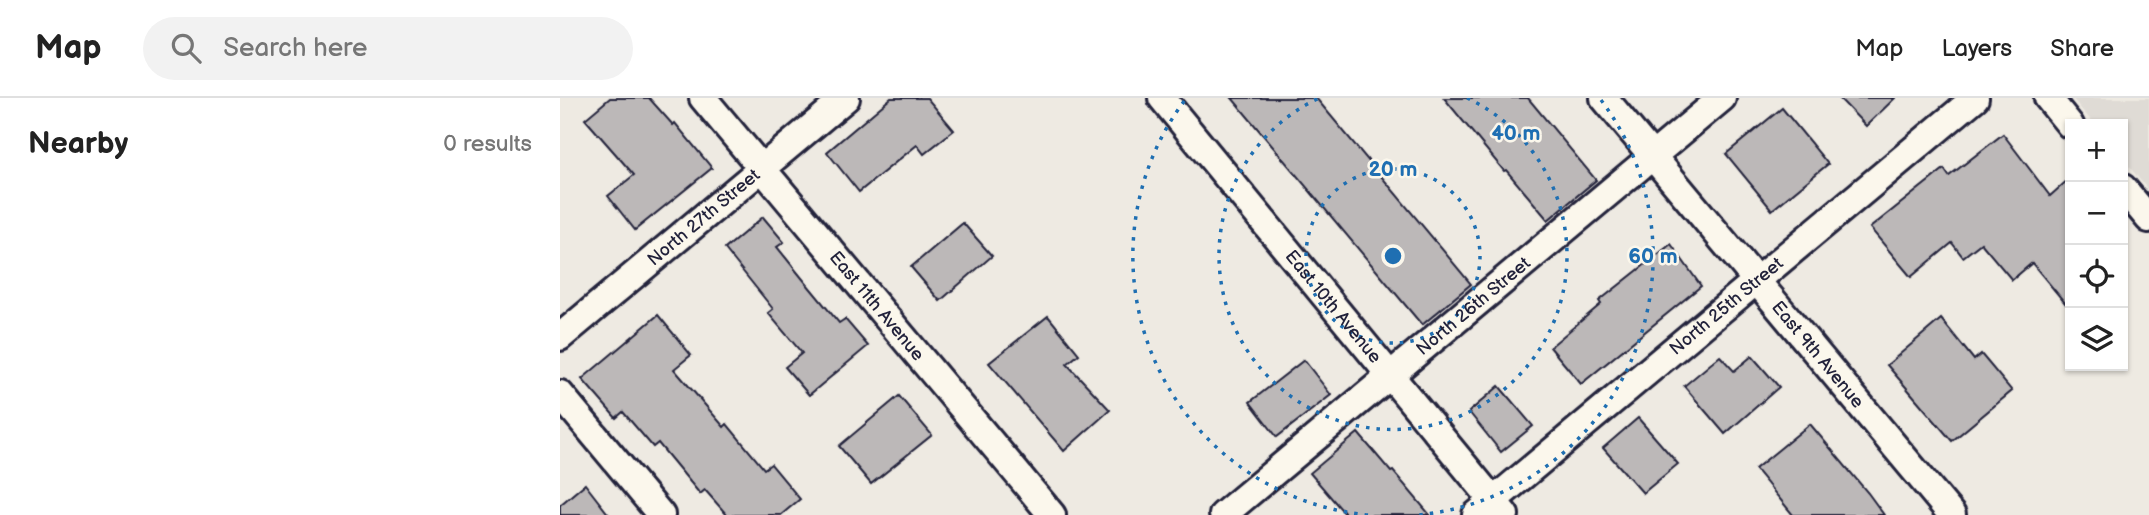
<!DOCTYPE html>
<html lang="en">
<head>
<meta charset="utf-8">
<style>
  body { margin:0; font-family:"Balsamiq Sans",sans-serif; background:#f2f2f2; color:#222 }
  .controls { position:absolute; right:21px; top:21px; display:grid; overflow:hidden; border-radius:0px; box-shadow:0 2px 5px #0004 }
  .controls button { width:63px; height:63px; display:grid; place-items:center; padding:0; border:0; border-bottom:2px solid #e0e0e0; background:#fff; color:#222; font:35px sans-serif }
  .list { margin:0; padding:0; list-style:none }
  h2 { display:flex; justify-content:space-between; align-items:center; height:91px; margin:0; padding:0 28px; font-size:30px }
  h2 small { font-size:23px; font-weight:400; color:#767676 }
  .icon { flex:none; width:38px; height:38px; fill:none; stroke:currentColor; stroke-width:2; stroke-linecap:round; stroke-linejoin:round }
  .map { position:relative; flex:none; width:1589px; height:417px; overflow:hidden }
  header { display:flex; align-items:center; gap:42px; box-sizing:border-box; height:98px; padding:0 35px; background:#fff; border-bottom:2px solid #e0e0e0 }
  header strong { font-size:33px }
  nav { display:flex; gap:38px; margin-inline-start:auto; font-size:24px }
  .search { width:490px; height:63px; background:#f2f2f2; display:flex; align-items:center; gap:18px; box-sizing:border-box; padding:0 24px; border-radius:38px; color:#767676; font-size:26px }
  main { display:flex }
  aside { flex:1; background:#fff }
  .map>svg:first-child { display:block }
  .built { fill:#dfdbd5 }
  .building { fill:#bcb8b8; stroke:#22223b; stroke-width:2 }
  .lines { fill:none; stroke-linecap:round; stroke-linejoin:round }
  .street-casing { stroke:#22223b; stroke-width:32 }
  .street { stroke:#fbf7ec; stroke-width:26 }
  .ring { fill:none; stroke:#1f6fb2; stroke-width:3.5; stroke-dasharray:3.5 7 }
  .labels { text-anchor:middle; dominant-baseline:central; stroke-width:5; stroke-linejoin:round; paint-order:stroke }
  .street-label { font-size:18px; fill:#22223b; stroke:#fbf7ec }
  .centre { fill:#1f6fb2; stroke:#fbf7ec; stroke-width:3.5 }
  .ring-label { font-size:21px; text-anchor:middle; font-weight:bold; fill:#1f6fb2; stroke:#fbf7ec; stroke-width:5; stroke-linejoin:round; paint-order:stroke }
</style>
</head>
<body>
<header>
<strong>Map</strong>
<div class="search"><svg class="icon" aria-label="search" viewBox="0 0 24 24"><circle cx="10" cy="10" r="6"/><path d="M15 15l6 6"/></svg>Search here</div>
<nav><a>Map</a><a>Layers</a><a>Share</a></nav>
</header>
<main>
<aside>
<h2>Nearby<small>0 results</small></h2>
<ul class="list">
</ul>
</aside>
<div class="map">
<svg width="1589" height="417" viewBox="0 0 1589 417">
  <rect width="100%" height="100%" fill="#eeeae2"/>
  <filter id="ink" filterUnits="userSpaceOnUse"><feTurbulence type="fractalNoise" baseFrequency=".0143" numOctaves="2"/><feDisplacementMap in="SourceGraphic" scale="14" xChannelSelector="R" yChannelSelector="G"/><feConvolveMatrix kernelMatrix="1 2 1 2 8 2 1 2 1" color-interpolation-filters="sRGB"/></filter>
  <g filter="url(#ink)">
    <!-- built -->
    <polygon class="built" points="1512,0 1589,0 1589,93 1563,61 1563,26 1534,26"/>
    <!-- building -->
    <g class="building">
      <polygon points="50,0 89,0 113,27 115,25 152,70 75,132 48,98 74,77 25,21"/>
      <polygon points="331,0 367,0 394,32 364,56 357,47 299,94 267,54"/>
      <polygon points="672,0 756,0 911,186 862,227"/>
      <polygon points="884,0 968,0 1036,82 988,122 946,72 944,73"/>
      <polygon points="1279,0 1335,0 1306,28"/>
      <polygon points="1222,10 1268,66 1212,112 1166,56"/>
      <polygon points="1443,36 1490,98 1510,80 1510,211 1472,165 1452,182 1421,145 1403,159 1392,145 1351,179 1310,130 1384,71 1389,78"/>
      <polygon points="203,119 224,144 217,149 242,180 279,225 285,221 308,248 249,297 225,269 242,255 208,215 213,211 165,151"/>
      <polygon points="403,125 432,158 380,203 351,169"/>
      <polygon points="1111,146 1141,188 1021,286 990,249 1041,206 1039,203"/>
      <polygon points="98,217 131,257 114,271 164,329 167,326 204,371 211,366 240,401 221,417 167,417 145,392 140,396 98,345 93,349 63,314 56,320 22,281"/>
      <polygon points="488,218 519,256 507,266 550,312 504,353 429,265"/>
      <polygon points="1381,221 1414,262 1421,256 1452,293 1392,343 1327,267"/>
      <polygon points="1160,258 1174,273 1192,258 1219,289 1165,336 1124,288"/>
      <polygon points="744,262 771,297 717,339 690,304"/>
      <polygon points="939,288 973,328 941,354 909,314"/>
      <polygon points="339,298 372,337 311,386 279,348"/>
      <polygon points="1078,320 1118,366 1083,395 1043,350"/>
      <polygon points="1250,326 1308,395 1324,417 1233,417 1195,371"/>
      <polygon points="798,335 831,374 833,373 870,417 786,417 750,375"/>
      <polygon points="25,386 49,417 0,417 0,407"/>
    </g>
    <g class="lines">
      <defs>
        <g id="street">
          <path id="s1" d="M 143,0 L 492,417"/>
          <path id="s2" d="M 602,0 L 945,417"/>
          <path id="s3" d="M 1044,0 L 1392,417"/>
          <polyline points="1488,0 1510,27"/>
          <polyline points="1563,90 1589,121"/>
          <path id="s4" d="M 0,239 L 286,0"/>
          <polyline points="0,296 101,417"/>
          <path id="s5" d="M 663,417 L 1162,0"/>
          <path id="s6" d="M 916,417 L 1415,0"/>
        </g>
      </defs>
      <!-- street casing -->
      <use href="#street" class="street-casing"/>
      <!-- street -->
      <use href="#street" class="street"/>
    </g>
  </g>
  <!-- distance rings -->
  <g class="ring">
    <circle cx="833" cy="158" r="87"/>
    <path d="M907 0A174 174 0 1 1 759 0"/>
    <path d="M808 417A260 260 0 0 1 625 2M1041 2A260 260 0 0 1 858 417"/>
  </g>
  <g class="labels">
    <!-- street labels -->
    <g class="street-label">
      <text stroke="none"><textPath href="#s4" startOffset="187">North 27th Street</textPath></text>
      <text stroke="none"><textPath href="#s2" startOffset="270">East 10th Avenue</textPath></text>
      <text stroke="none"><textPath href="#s1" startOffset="271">East 11th Avenue</textPath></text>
      <text stroke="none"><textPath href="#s5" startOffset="326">North 26th Street</textPath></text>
      <text stroke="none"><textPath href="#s6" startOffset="326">North 25th Street</textPath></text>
      <text stroke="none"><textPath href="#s3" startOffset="334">East 9th Avenue</textPath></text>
    </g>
  </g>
  <circle cx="833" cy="158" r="10" class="centre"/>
  <g class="ring-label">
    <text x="956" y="42">40 m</text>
    <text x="833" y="78">20 m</text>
    <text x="1093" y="165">60 m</text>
  </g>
</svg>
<div class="controls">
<button>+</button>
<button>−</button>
<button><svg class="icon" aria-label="locate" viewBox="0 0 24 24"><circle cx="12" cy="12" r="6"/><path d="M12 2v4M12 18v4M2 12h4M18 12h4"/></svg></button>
<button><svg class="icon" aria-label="layers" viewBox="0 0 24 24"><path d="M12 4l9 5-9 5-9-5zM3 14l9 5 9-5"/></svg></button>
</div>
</div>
</main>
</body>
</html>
